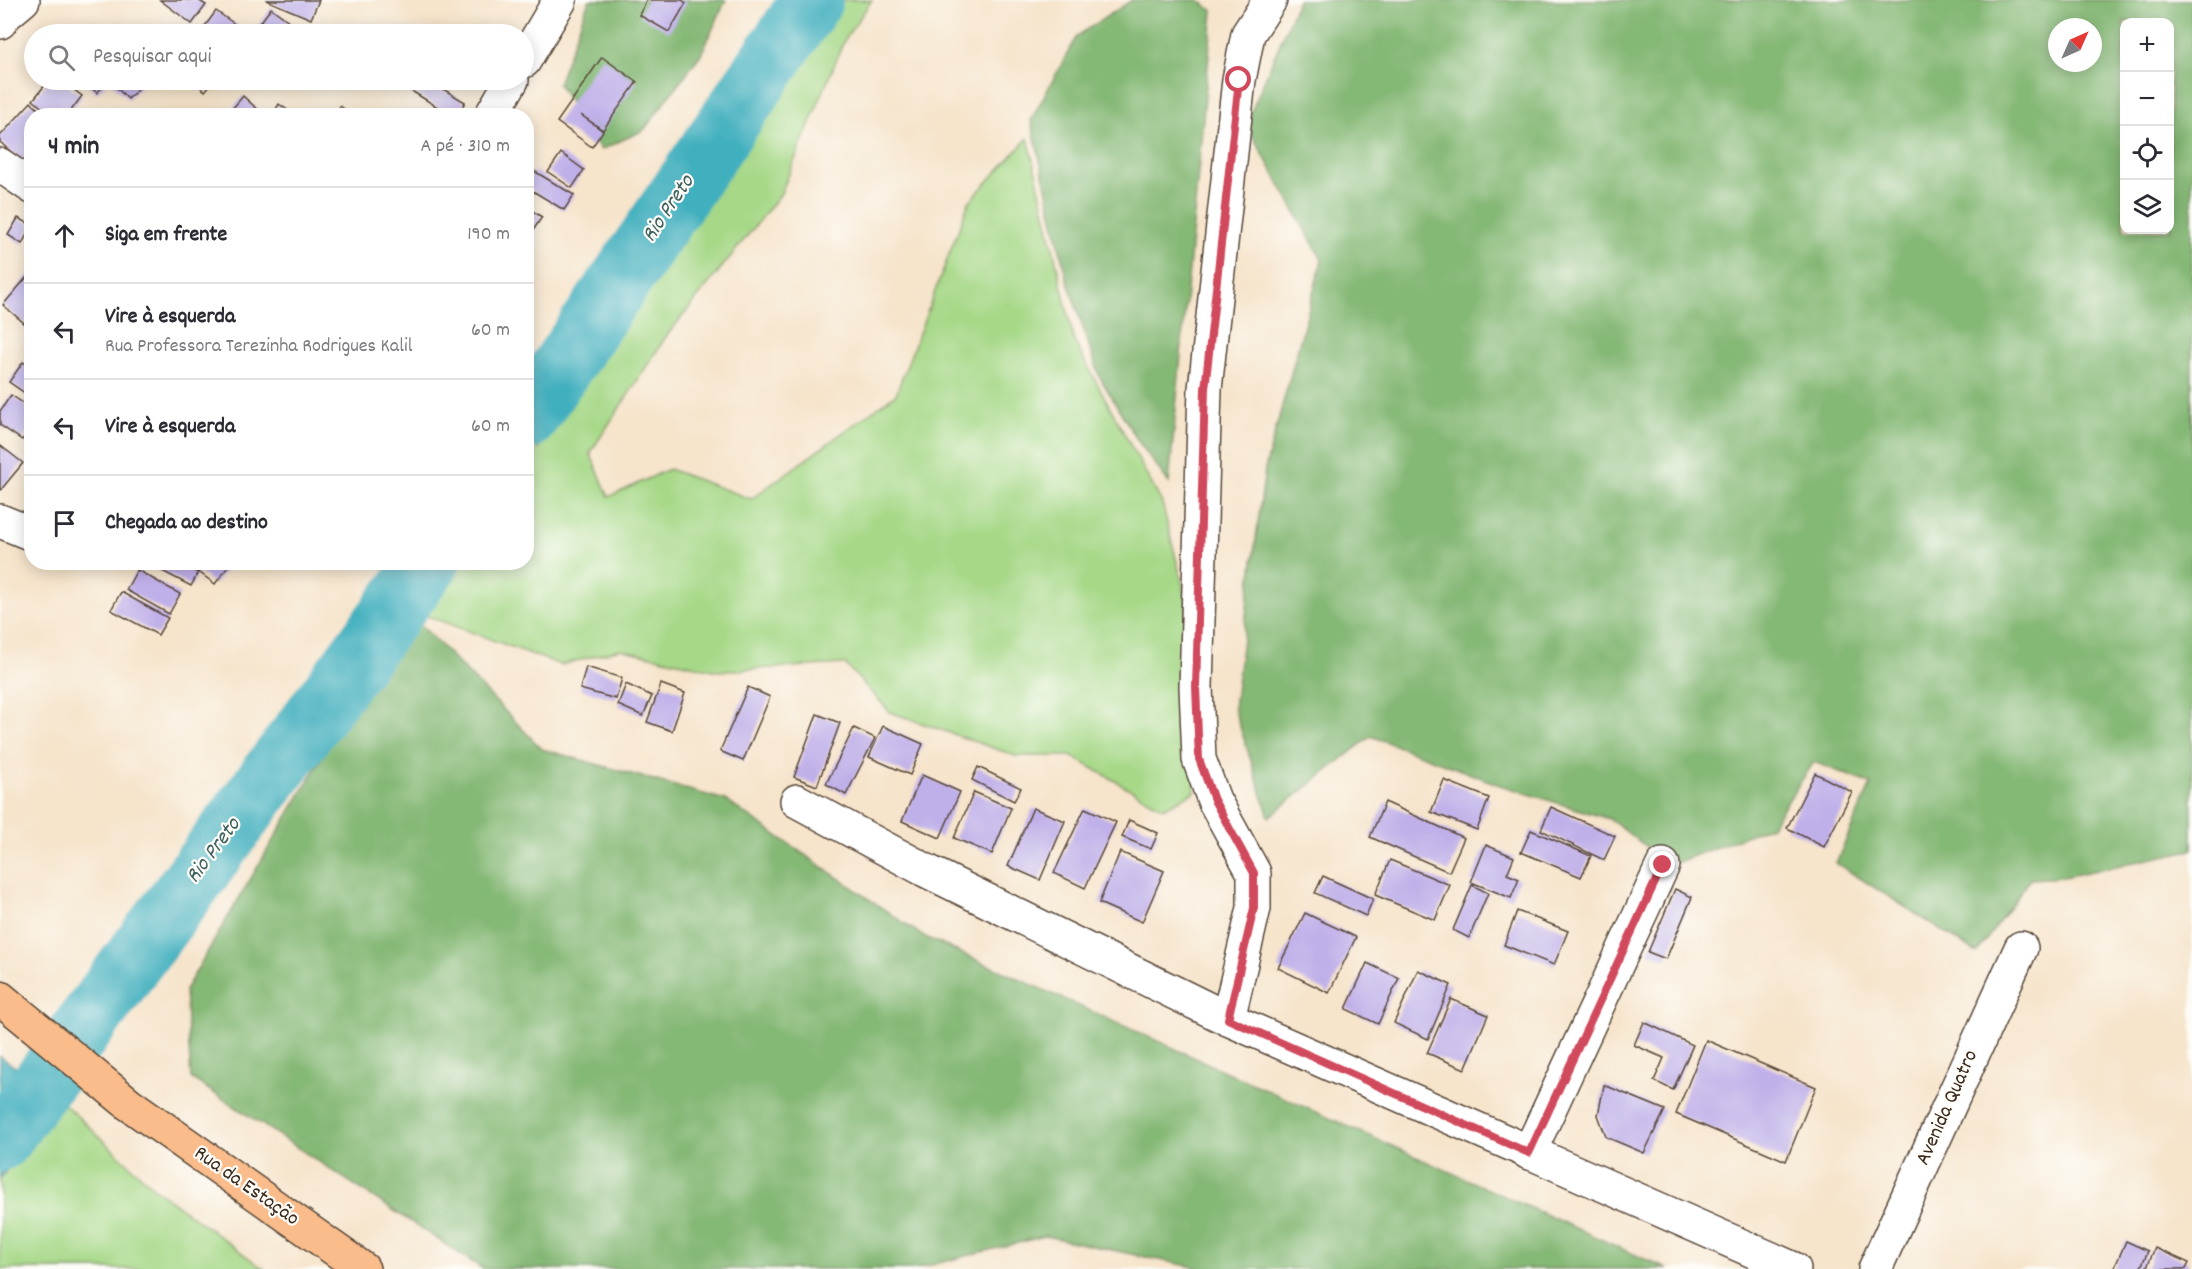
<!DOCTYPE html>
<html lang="pt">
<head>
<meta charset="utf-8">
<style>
  body { margin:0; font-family:Dekko,sans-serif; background:#f7f7f7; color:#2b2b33 }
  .controls { position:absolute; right:18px; top:18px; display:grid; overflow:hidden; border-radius:12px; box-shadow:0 3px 15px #0003 }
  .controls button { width:54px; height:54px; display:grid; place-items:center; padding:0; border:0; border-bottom:2px solid #e1e1e2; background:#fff; color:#2b2b33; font:30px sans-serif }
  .compass { position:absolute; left:2048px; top:18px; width:54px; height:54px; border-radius:50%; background:#fff; box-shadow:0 3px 15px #0003; rotate:45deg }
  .stop { position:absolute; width:18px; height:18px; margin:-14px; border:4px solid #d1495b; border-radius:50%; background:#fff }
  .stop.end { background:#d1495b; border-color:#fff; box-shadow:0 2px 6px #0008 }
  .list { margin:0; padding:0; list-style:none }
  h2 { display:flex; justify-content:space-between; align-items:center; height:78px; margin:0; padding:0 24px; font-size:26px }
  h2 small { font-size:20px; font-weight:400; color:#7c7c81 }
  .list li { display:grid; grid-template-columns:39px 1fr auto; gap:18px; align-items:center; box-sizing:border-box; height:96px; padding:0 24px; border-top:2px solid #e1e1e2 }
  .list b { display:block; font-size:22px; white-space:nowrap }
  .list p { margin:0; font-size:20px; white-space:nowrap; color:#7c7c81 }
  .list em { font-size:20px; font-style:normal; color:#7c7c81 }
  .icon { flex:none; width:33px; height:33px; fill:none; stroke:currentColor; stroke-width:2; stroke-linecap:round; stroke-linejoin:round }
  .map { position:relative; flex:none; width:2192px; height:1269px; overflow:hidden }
  .search { position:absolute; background:#fff; box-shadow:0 3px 15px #0003; left:24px; top:24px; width:510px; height:66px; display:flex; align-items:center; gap:15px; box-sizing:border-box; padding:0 21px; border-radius:33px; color:#7c7c81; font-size:22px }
  .panel { position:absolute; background:#fff; box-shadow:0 3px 15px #0003; left:24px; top:108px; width:510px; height:462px; border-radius:24px }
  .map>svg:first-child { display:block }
  .green { fill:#a6d887; stroke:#708152; stroke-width:1.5 }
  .forest { fill:#84b874; stroke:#607149; stroke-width:1.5; fill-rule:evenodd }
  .water { fill:#41afbe; stroke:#3e6c6e; stroke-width:1.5 }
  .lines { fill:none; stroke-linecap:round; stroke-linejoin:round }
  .river { stroke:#41afbe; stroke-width:62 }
  .building { fill:#c0b0e9 }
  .minor-casing { stroke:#574638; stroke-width:36 }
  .major-casing { stroke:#574638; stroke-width:36 }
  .minor { stroke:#fff; stroke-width:33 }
  .major { stroke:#f9bc8a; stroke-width:33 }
  .route { stroke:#d1495b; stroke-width:8 }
  .labels { text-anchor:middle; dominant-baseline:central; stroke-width:4.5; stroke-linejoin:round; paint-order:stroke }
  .street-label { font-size:21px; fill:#3b2a1e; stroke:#fdfcf7 }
  .water-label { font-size:22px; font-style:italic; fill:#3d5f5e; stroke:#fdfcf7 }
</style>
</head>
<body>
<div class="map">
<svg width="2192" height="1269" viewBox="0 0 2192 1269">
  <rect width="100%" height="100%" fill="#fdfcf7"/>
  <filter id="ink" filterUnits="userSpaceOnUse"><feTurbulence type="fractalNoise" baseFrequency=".0167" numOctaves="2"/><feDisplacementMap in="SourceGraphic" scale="12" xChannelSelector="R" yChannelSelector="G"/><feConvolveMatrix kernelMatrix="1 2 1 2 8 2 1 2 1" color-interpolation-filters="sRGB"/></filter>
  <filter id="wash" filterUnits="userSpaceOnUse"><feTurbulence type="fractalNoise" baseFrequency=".008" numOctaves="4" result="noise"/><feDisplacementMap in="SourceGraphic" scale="24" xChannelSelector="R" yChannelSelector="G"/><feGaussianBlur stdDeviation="1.35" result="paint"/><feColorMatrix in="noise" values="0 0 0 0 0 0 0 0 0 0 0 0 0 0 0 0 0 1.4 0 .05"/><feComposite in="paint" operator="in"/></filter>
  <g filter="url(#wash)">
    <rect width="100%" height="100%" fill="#f6e4cb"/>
    <!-- green -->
    <g class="green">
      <polygon points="843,0 872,0 845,39 780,195 665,338 590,453 609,497 669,469 751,499 896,394 969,202 1028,138 1074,341 1162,503 1186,598 1195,792 1163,808 1071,756 1016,756 890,712 845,664 718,671 620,649 561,665 424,615 460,563 526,562 527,464"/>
      <polygon points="58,1098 154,1188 264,1269 0,1269 0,1179"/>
    </g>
    <!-- forest -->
    <g class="forest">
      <polygon points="589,0 726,0 701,54 644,130 601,150 558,84"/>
      <polygon points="1132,0 1199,0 1213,11 1169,483 1138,441 1099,376 1066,276 1031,120 1077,36"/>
      <path d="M 1298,0 L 2192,0 L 2192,850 L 2064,877 L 2030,879 L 1977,953 L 1836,863 L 1871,784 L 1814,762 L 1771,826 L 1671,865 L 1609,819 L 1500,785 L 1371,736 L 1269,817 L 1234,708 L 1265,469 L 1322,260 L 1246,124 ZM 2124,22 L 2170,22 L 2170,230 L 2124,230 ZM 2057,27 L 2093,27 L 2093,63 L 2057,63 Z"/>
      <polygon points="418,622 542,749 725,800 923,936 1667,1269 1203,1269 1045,1236 915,1269 483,1269 191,1078 185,990 380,659"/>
    </g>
    <!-- water -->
    <polygon class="water" points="0,1056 58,1098 0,1179"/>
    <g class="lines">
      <!-- river -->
      <g class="river">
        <polyline points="526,419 812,0"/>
        <polyline points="0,1140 429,562"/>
      </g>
    </g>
    <g id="blocks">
      <!-- building -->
      <g class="building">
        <polygon points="160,0 198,0 206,5 192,24"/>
        <polygon points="266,0 319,0 311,19"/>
        <polygon points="647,0 682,0 686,3 669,32 639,15"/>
        <polygon points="271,8 290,22 281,34 252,34"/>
        <polygon points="216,11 249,34 209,34 202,30"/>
        <polygon points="602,57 637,82 603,130 581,115 603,131 592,147 557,122"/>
        <polygon points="49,80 61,80 82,96 67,116 52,116 33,100"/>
        <polygon points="83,80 132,80 140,87 128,99 109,80 97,93"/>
        <polygon points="192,80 215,80 205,91"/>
        <polygon points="410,80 428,80 465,102 457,116 452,116 405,87"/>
        <polygon points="243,96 265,116 226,116"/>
        <polygon points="31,102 45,116 32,116 32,163 28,167 0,142 0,136"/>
        <polygon points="279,104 296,116 272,116"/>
        <polygon points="340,106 354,116 334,116"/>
        <polygon points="561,153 584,170 572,188 548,172"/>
        <polygon points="534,171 574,195 564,210 526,187 526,183"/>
        <polygon points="526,207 542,217 534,229 526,224"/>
        <polygon points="18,218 32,225 22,244 8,235"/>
        <polygon points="32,271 32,327 30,328 3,305"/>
        <polygon points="23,362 32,368 32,398 9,382"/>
        <polygon points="11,395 32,409 32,427 22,440 0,425 0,411"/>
        <polygon points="1,446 23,463 0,491 0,447"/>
        <polygon points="162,562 178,562 198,573 191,586 158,569"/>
        <polygon points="196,562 228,562 230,564 215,584 192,567"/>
        <polygon points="137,570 180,594 169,614 126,590"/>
        <polygon points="121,592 168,618 158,635 111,610"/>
        <polygon points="586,667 622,678 616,699 580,689"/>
        <polygon points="626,684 652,696 643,716 618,705"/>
        <polygon points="661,684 685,693 672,731 647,722"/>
        <polygon points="748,687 770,697 743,761 720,751"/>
        <polygon points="817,714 840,723 817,786 794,777"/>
        <polygon points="883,726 923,744 910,775 869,757"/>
        <polygon points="854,728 875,738 846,795 826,784"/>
        <polygon points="978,767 1021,788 1014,801 972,780"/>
        <polygon points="1815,773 1852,792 1824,847 1787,828"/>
        <polygon points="922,775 960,792 940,838 902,821"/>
        <polygon points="1444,780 1489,798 1477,830 1431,812"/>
        <polygon points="974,792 1011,808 992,854 954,838"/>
        <polygon points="1385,802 1464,838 1449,872 1370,837"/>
        <polygon points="1551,807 1615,836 1604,860 1541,830"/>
        <polygon points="1033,808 1065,821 1040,880 1008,866"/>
        <polygon points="1085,808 1116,822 1085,888 1054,873"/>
        <polygon points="1129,820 1158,833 1151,849 1122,837"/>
        <polygon points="1531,830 1591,856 1581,877 1521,852"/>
        <polygon points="1486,845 1514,857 1507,874 1519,879 1511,898 1471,882"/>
        <polygon points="1120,852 1164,871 1142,922 1099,903"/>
        <polygon points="1390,860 1450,885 1435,920 1375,895"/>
        <polygon points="1323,876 1373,899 1366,916 1315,893"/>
        <polygon points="1472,885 1488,893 1469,938 1453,930"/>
        <polygon points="1675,889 1692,897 1666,959 1648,952"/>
        <polygon points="1517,911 1568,931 1554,965 1504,945"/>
        <polygon points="1305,913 1356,937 1329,993 1278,968"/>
        <polygon points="1367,963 1399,978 1378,1024 1346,1009"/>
        <polygon points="1418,970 1451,985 1428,1039 1394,1023"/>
        <polygon points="1451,999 1488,1015 1465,1069 1427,1053"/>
        <polygon points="1644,1022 1693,1045 1673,1090 1654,1081 1664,1058 1634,1045"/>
        <polygon points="1706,1040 1816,1087 1786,1161 1676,1114"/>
        <polygon points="1604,1085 1665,1110 1644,1153 1606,1137 1598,1115"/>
        <polygon points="2126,1241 2148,1251 2140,1269 2114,1269"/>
        <polygon points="2155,1248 2189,1263 2186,1269 2146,1269"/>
      </g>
    </g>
  </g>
  <g filter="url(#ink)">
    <use href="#blocks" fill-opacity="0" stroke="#574638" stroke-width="1.5"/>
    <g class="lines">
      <defs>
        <g id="minor">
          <polyline points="0,22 4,16 23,0"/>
          <polyline points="524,61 560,0"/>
          <polyline points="491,116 512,80"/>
          <polyline points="0,165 32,187"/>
          <polyline points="0,521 32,534"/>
          <polyline points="797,801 925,870 1228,1019 1794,1269"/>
          <polyline points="1228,1019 1254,908 1254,873 1214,800 1199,759 1196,687 1205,389 1239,80 1248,34 1270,0"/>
          <polyline points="1529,1153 1663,865"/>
          <polyline points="1875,1269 2021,948"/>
        </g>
        <polyline id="major" points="0,998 129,1104 363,1269"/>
      </defs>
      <!-- minor casing -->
      <use href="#minor" class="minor-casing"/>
      <!-- major casing -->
      <use href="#major" class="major-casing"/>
      <!-- minor -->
      <use href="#minor" class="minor"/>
      <!-- major -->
      <use href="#major" class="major"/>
    </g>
  </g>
  <g class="lines" filter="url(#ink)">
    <!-- route -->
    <polyline class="route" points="1239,80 1205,389 1196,687 1199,759 1214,800 1254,873 1254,908 1228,1019 1529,1153 1663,865"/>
  </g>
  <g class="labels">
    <!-- street labels -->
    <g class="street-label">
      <text transform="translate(1948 1108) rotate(-66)">Avenida Quatro</text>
      <text transform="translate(246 1187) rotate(35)">Rua da Estação</text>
    </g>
    <!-- water labels -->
    <g class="water-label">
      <text transform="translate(669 209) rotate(-56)">Rio Preto</text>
      <text transform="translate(214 851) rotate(-53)">Rio Preto</text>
    </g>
  </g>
</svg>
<div class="controls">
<button>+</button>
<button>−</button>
<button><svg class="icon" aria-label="locate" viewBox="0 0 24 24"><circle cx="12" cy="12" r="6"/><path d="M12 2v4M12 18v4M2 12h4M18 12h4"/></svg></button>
<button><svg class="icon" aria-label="layers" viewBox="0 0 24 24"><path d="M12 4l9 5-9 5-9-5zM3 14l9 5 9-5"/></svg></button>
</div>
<svg class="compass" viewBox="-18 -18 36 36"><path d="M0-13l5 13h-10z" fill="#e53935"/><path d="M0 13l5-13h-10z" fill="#7c7c81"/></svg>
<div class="stop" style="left:1239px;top:80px"></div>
<div class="stop end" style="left:1663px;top:865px"></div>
<div class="search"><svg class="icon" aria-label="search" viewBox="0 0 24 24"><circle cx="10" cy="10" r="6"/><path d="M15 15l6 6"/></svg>Pesquisar aqui</div>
<section class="panel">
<h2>4 min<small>A pé · 310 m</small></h2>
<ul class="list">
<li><svg class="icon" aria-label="ahead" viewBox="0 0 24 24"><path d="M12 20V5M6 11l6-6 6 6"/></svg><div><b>Siga em frente</b></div><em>190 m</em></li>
<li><svg class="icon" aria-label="left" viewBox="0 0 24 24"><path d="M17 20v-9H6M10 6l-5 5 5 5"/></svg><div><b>Vire à esquerda</b><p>Rua Professora Terezinha Rodrigues Kalil</p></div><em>60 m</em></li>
<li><svg class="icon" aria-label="left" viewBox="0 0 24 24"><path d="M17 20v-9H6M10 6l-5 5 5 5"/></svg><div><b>Vire à esquerda</b></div><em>60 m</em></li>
<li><svg class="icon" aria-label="arrive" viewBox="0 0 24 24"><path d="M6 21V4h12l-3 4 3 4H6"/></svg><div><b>Chegada ao destino</b></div></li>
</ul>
</section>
</div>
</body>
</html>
